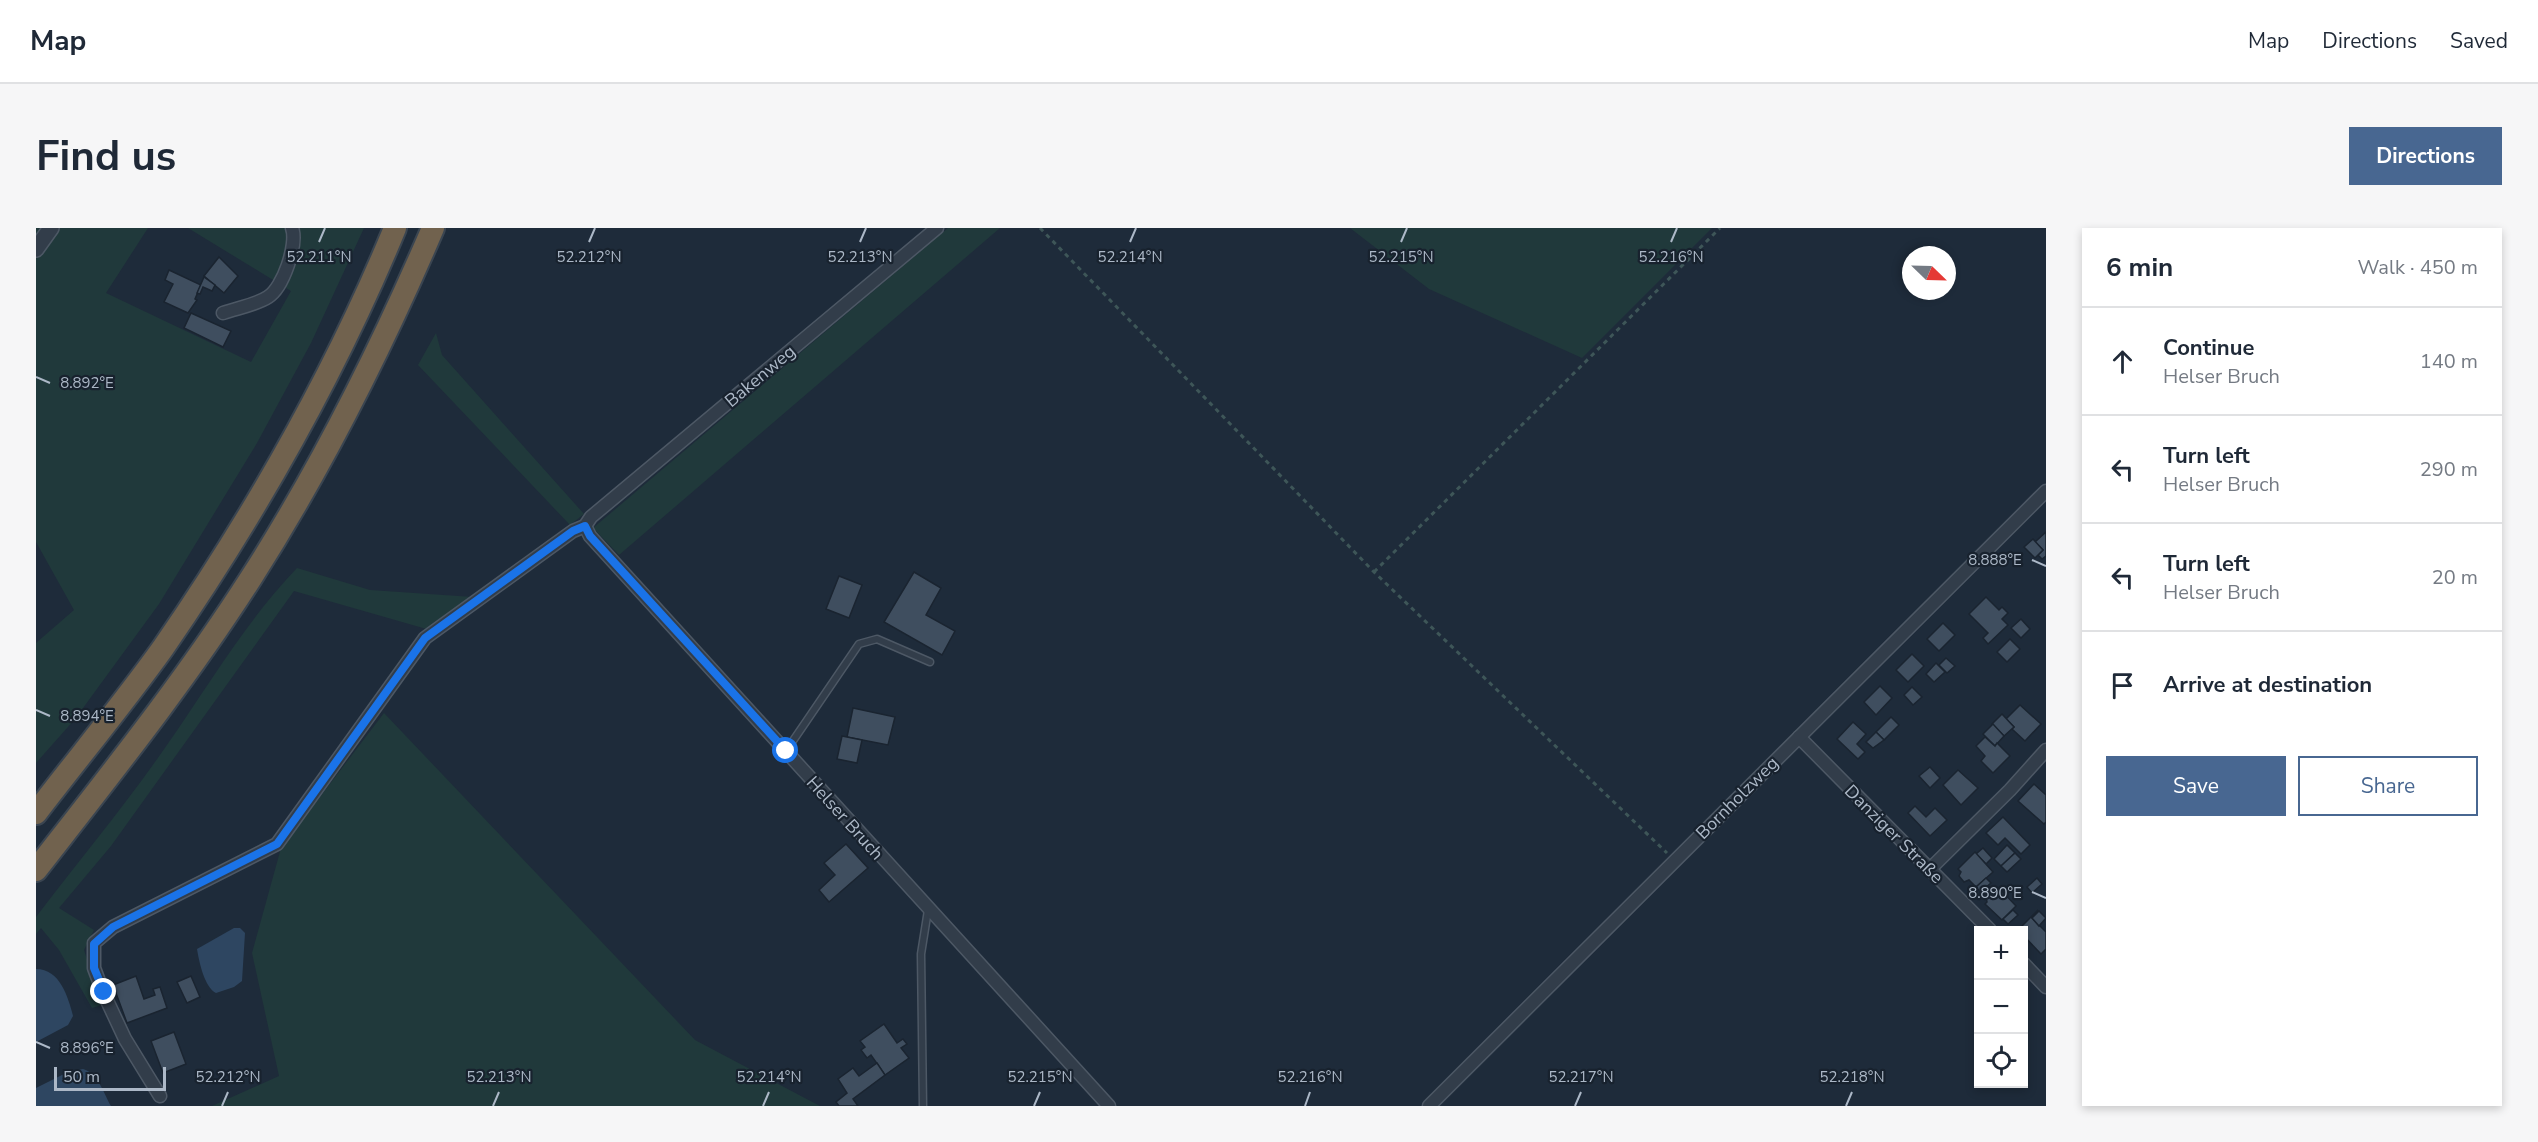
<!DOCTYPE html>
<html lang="en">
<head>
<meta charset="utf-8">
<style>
  body { margin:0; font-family:"Nunito Sans",sans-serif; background:#f6f6f7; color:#1f2937 }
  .controls { position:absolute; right:18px; bottom:18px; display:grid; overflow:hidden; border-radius:0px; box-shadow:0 3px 9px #0003 }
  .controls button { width:54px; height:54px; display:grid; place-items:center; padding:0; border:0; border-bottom:2px solid #e0e1e3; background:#fff; color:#1f2937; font:30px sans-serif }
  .compass { position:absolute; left:1866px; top:18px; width:54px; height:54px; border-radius:50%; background:#fff; box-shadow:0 3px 9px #0003; rotate:113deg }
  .scale { position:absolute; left:18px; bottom:15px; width:112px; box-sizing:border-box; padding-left:6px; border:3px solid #acb8c7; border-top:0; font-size:16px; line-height:21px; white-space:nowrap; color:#acb8c7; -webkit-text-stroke:4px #18222e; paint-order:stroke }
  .stop { position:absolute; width:18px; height:18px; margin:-14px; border:4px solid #1a73e8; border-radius:50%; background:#fff }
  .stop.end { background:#1a73e8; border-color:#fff; box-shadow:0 2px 6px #0008 }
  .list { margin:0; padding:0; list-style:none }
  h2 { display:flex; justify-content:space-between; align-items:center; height:78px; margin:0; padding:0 24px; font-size:26px }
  h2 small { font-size:20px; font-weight:400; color:#747a83 }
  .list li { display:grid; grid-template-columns:39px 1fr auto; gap:18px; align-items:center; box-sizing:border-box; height:108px; padding:0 24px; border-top:2px solid #e0e1e3 }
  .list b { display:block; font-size:22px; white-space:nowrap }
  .list p { margin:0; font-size:20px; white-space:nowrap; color:#747a83 }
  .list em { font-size:20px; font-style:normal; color:#747a83 }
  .actions { display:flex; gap:12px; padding:18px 24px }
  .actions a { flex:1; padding:14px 0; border:2px solid #486791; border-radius:0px; text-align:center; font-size:21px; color:#486791 }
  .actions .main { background:#486791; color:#fff }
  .icon { flex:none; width:33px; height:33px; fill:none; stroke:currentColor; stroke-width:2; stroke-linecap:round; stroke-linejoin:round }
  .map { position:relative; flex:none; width:2010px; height:878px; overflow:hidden; border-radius:0px }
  header { display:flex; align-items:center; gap:36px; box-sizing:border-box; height:84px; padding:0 30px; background:#fff; border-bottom:2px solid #e0e1e3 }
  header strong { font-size:28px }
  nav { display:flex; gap:33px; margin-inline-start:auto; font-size:21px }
  .intro { display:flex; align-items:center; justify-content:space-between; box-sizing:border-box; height:144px; padding:0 36px }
  h1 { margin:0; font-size:42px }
  .button { padding:15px 27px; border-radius:0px; background:#486791; color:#fff; font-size:21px; font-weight:700 }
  main { display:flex; gap:36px; padding:0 36px }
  aside { flex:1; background:#fff; border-radius:0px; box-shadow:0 3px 9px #0003 }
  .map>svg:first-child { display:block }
  .green { fill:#20393b }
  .water { fill:#2e4661 }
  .building { fill:#3f4e5f; stroke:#1a2430; stroke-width:1.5 }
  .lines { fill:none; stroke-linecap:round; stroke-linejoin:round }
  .service-casing { stroke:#4d5865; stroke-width:9 }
  .minor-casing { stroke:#4d5865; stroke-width:15 }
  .tertiary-casing { stroke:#4d5865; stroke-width:18 }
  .motorway-casing { stroke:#3a4551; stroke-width:26 }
  .path { stroke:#3e5658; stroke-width:3; stroke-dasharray:4.5 4.5; stroke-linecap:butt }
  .service { stroke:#323d4a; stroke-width:6 }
  .minor { stroke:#323d4a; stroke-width:12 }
  .tertiary { stroke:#323d4a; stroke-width:15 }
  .motorway { stroke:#71624e; stroke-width:22 }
  .route { stroke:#1a73e8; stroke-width:8 }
  .ticks { fill:none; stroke:#acb8c7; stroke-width:2 }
  .labels { text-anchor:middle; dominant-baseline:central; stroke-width:4.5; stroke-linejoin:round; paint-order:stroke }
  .street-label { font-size:18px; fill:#acb8c7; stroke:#18222e }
  .ticks-label { font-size:15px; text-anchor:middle; fill:#acb8c7; stroke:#18222e; stroke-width:4.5; stroke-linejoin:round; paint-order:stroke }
</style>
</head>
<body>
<header>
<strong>Map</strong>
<nav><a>Map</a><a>Directions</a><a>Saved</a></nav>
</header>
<div class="intro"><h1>Find us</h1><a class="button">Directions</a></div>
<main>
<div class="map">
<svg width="2010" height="878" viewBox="0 0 2010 878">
  <rect width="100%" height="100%" fill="#1e2b3a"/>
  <!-- green -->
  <g class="green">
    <polygon points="0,0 112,0 70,65 215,134 255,63 152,0 328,0 275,115 221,215 123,376 39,491 0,535 0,415 38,382 0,314"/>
    <polygon points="912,0 964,0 583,327 557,300"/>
    <polygon points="1314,0 1676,0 1546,130 1393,61"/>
    <polygon points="400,105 406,127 548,286 534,297 382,137"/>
    <path d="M 261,340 L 334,362 L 437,369 L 394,402 L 258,363 L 75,618 L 23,680 L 58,702 L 48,722 L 66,777 L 56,780 L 23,722 L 5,700 L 0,706 L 0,689 C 44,631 92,574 133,514 C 174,455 211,392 261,340 Z"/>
    <polygon points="348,485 659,812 784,878 176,878 243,848 216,725 245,620"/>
  </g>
  <!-- water -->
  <g class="water">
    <path d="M 198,700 L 204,700 L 209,705 L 206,753 L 198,759 L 180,765 C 168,759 163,733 161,721 Z"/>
    <path d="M 0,741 C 24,741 32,769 37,788 L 32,797 L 0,814 Z"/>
    <path d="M 47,841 C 62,845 68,866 75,878 L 0,878 L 0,860 L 32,844 Z"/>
  </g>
  <!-- building -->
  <g class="building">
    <polygon points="183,29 202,48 188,65 168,48"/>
    <polygon points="133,42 165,57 159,71 161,72 152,85 128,74 137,56 129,52"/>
    <polygon points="168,49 179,57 176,63 167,59 164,66 161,65"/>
    <polygon points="155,85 195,103 187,119 148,100"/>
    <polygon points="2010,304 2010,328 2006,331 2002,327 2007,322 1999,314"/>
    <polygon points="1997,311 2007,322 1999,330 1988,319"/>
    <polygon points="878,344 905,360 890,387 919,403 906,427 848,394"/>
    <polygon points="803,348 826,357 813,390 790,381"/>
    <polygon points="1950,369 1963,382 1966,379 1972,385 1966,391 1972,397 1952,416 1947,410 1952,405 1933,386"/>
    <polygon points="1985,391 1994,401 1985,410 1975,400"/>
    <polygon points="1907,395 1919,407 1903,423 1891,411"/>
    <polygon points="1974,411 1984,421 1971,434 1961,424"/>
    <polygon points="1876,426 1888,438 1872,454 1860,442"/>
    <polygon points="1910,430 1919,438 1911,445 1903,437"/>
    <polygon points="1900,435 1909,444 1898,454 1890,446"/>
    <polygon points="1844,458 1856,470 1840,487 1828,474"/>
    <polygon points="1876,459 1886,469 1877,477 1868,467"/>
    <polygon points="1984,477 2005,496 1989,513 1976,501 1978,499 1970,491"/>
    <polygon points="817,480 859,489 852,517 811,509"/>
    <polygon points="1966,486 1978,499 1968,508 1956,496"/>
    <polygon points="1855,489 1863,497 1848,512 1840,504"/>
    <polygon points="1817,494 1830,506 1821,516 1829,524 1822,531 1801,511"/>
    <polygon points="1957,496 1968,508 1959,518 1947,506"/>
    <polygon points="1840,504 1848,512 1837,520 1830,514"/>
    <polygon points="806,508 826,512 821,535 801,531"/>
    <polygon points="1949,509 1959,518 1961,515 1974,528 1957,545 1945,533 1949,528 1940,518"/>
    <polygon points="1894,539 1904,550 1894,560 1883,548"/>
    <polygon points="1922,542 1942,560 1925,577 1907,557"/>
    <polygon points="1998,556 2010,567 2010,594 2008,596 1982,573"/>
    <polygon points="1879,578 1890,589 1899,580 1911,592 1894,608 1872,585"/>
    <polygon points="1967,589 1994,617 1985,626 1969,610 1962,617 1950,605"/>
    <polygon points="810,616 832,640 793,674 783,662 799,647 788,635"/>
    <polygon points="1971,617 1979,625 1965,638 1958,631"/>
    <polygon points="1947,620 1956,630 1950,636 1940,626"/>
    <polygon points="1939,624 1957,644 1940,659 1933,652 1928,654 1923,648 1925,644 1922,641"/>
    <polygon points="1979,625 1985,631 1971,644 1965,638"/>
    <polygon points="1950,650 1955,655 1944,664 1940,659"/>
    <polygon points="2001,650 2006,656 1996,665 1991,659"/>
    <polygon points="1964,661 1980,678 1966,692 1949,676 1951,674 1950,669 1953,666 1958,668"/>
    <polygon points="1977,682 1982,687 1972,696 1967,691"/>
    <polygon points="2002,682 1996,690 2010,704 2010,721 2005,726 1988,708 1988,702 1982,702"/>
    <polygon points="2003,683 2010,690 2003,698 1996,690"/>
    <polygon points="100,748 108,771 119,767 117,761 124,759 131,780 91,795 77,757"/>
    <polygon points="155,748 164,769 151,775 141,754"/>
    <polygon points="848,796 861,815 867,811 871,816 865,820 873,830 849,847 835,827 831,830 825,822 829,819 824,813"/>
    <polygon points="138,804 150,836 127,845 115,813"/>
    <polygon points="841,835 849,847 817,871 822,878 803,878 800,874 811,865 802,851 817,840 823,848"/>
  </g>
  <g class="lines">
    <defs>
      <g id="service">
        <polyline points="750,523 823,416 841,411 894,434"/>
        <polyline points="887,878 885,726 892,682"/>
      </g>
      <g id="minor">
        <path d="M 187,85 C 201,80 220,77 232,69 C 247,60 262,16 256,0"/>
        <polyline points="549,298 554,308 1073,878"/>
        <polyline points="1763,509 1954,702"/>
        <polyline points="1894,641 1974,562 2010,522"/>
        <polyline points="1988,736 2010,759"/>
        <polyline points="124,868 89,811 67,764 58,740 58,715 77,699 241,616 389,410 537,303 549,298 555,289 901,0"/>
        <polyline points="1393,878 2010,263"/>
      </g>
      <polyline id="tertiary" points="0,21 15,0"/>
      <g id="motorway">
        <path d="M 0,585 C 42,530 87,476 127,420 C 218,288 298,148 359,0"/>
        <path d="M 0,642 C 74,547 150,452 215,350 C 286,239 345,121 397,0"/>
      </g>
    </defs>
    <!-- service casing -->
    <use href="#service" class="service-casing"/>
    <!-- minor casing -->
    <use href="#minor" class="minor-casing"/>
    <!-- tertiary casing -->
    <use href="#tertiary" class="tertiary-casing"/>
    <!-- motorway casing -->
    <use href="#motorway" class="motorway-casing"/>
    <!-- path -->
    <g class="path">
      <polyline points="1004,0 1338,344 1631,625"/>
      <polyline points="1338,344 1684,0"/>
    </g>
    <!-- service -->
    <use href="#service" class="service"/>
    <!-- minor -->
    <use href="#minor" class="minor"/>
    <!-- tertiary -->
    <use href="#tertiary" class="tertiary"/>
    <!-- motorway -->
    <use href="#motorway" class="motorway"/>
  </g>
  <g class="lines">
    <!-- route -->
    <polyline class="route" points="68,764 58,740 58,716 77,699 241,616 389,410 537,303 549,298 554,308 750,523"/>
  </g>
  <!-- ticks -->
  <path class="ticks" d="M 283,14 L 289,0M 553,14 L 559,0M 824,14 L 830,0M 1094,14 L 1100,0M 1365,14 L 1371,0M 1635,14 L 1641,0M 0,149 L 14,155M 1996,332 L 2010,338M 0,482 L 14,488M 1996,664 L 2010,670M 0,814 L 14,820M 186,878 L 192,864M 457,878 L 463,864M 727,878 L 733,864M 998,878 L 1004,864M 1269,878 L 1274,864M 1539,878 L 1545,864M 1810,878 L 1816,864"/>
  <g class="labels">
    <!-- street labels -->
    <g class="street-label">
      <text transform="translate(724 148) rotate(-40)">Bakenweg</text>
      <text transform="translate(1701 570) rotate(-45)">Bornholzweg</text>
      <text transform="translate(809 590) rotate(48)">Helser Bruch</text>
      <text transform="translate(1858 606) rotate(45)">Danziger Straße</text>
    </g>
  </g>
  <g class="ticks-label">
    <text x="283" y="34">52.211°N</text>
    <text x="553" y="34">52.212°N</text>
    <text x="824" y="34">52.213°N</text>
    <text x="1094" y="34">52.214°N</text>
    <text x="1365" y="34">52.215°N</text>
    <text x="1635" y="34">52.216°N</text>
    <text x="51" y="160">8.892°E</text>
    <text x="1959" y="337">8.888°E</text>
    <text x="51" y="493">8.894°E</text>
    <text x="1959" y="670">8.890°E</text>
    <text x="51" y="825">8.896°E</text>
    <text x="192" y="854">52.212°N</text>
    <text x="463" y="854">52.213°N</text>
    <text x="733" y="854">52.214°N</text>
    <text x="1004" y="854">52.215°N</text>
    <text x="1274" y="854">52.216°N</text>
    <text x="1545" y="854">52.217°N</text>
    <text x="1816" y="854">52.218°N</text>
  </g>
</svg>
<div class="controls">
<button>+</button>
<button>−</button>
<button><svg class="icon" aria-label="locate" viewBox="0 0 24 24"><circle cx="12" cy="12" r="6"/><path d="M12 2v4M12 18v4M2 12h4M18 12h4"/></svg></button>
</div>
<svg class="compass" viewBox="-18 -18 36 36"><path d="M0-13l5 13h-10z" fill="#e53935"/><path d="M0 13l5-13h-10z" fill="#747a83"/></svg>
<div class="scale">50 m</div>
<div class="stop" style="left:750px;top:523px"></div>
<div class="stop end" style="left:68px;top:764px"></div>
</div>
<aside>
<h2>6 min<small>Walk · 450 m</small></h2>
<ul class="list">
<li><svg class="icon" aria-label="ahead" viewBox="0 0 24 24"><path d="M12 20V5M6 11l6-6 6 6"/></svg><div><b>Continue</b><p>Helser Bruch</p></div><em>140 m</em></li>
<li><svg class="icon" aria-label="left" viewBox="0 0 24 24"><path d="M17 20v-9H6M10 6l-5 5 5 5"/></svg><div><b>Turn left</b><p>Helser Bruch</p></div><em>290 m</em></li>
<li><svg class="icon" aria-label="left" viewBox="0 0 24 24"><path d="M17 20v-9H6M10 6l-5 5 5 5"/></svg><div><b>Turn left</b><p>Helser Bruch</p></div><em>20 m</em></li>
<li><svg class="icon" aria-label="arrive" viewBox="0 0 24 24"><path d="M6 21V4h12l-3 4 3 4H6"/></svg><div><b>Arrive at destination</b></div></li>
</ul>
<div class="actions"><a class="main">Save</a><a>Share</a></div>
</aside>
</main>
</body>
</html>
